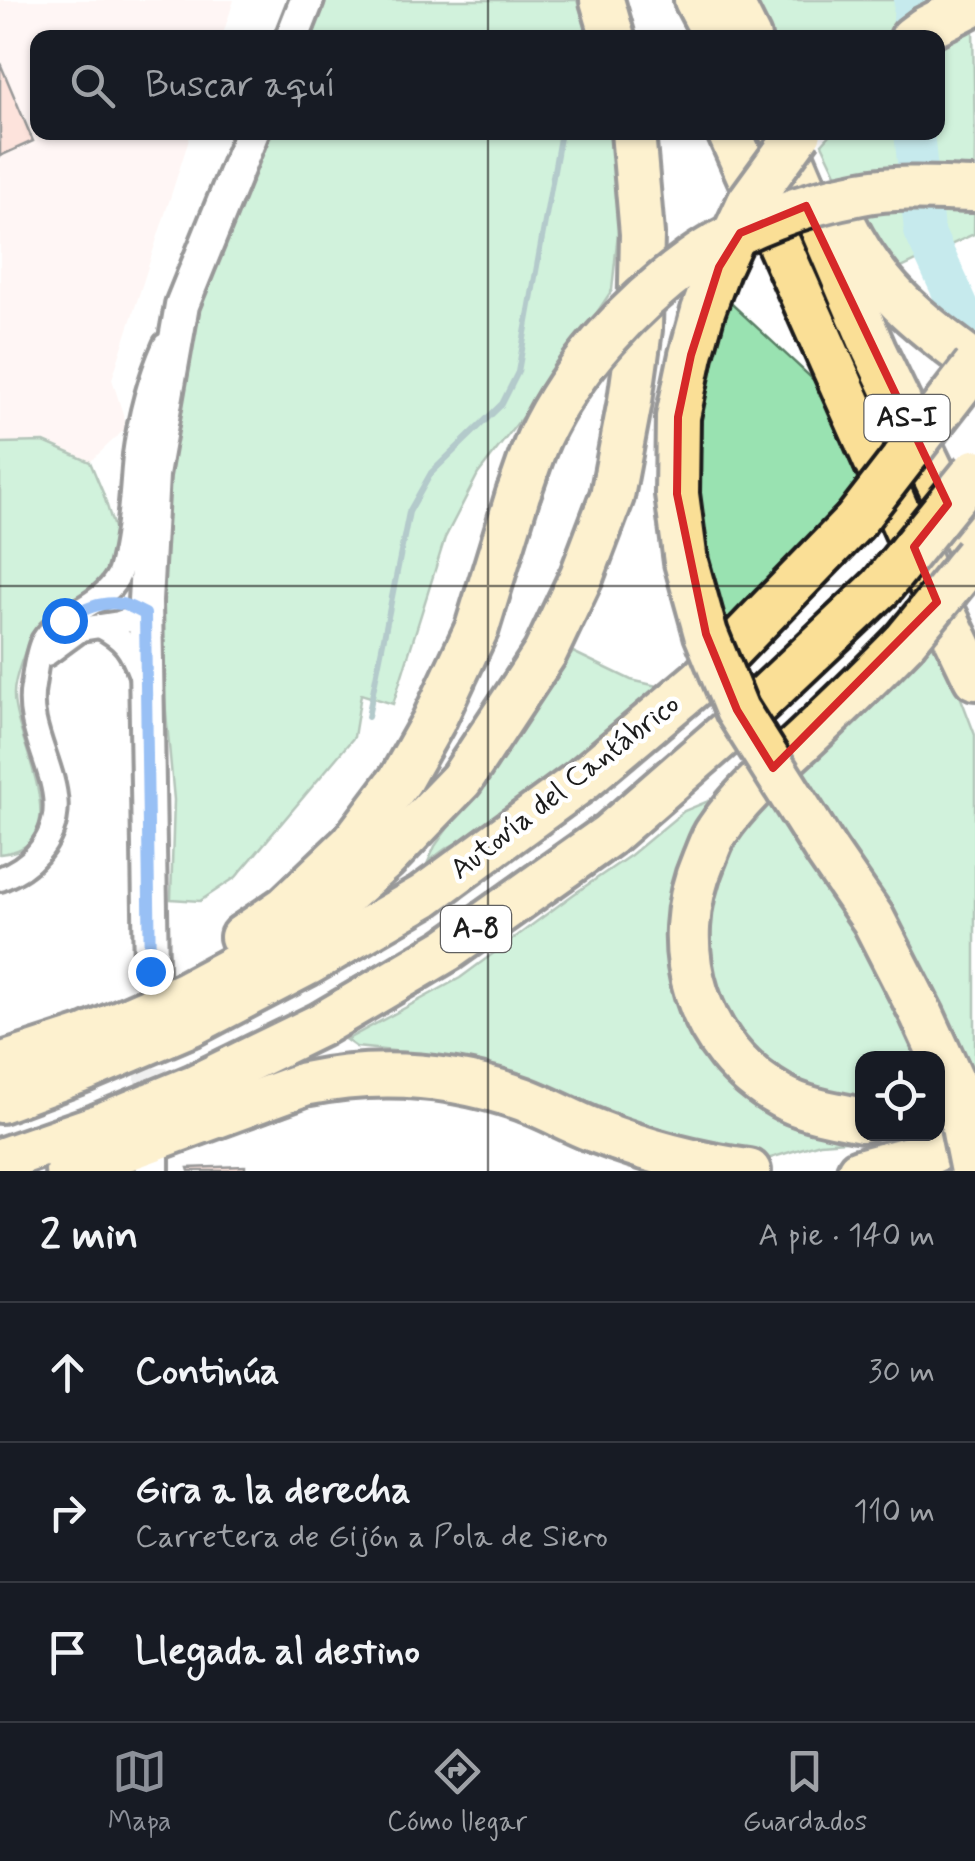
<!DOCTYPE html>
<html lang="es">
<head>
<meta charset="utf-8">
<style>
  body { margin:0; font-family:Mynerve,sans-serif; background:#20242c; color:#f1f3f6 }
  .controls { position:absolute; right:30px; bottom:30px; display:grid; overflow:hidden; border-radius:20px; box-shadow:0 2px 8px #0004 }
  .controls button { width:90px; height:90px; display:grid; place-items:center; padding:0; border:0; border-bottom:2px solid #363941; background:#171b24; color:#f1f3f6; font:50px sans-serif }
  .stop { position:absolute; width:30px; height:30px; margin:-22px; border:8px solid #1a73e8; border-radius:50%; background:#fff }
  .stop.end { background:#1a73e8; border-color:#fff; box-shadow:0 2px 10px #0008 }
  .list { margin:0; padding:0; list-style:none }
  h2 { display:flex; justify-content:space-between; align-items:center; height:130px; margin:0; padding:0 40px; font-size:42px }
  h2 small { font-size:32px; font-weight:400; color:#9ea1a6 }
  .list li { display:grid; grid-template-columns:65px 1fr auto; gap:30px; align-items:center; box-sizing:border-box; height:140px; padding:0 40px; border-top:2px solid #363941 }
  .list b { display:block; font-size:38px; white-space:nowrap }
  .list p { margin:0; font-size:32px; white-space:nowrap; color:#9ea1a6 }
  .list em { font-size:32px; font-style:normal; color:#9ea1a6 }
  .icon { flex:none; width:55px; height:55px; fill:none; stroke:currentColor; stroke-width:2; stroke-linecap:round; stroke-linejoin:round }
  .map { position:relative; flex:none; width:975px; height:1171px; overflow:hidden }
  .search { position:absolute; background:#171b24; box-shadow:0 2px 8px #0004; left:30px; right:30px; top:30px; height:110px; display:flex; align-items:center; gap:25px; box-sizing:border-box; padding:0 35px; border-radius:20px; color:#9ea1a6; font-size:38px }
  .sheet { height:550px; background:#171b24 }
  nav { display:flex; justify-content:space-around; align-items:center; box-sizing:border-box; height:140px; border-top:2px solid #363941; background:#171b24; font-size:28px; color:#9ea1a6 }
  nav a { display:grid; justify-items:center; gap:5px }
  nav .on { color:#8c9099 }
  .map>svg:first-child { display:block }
  .built { fill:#feece8 }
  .green { fill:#99e2b1; stroke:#5a7f66; stroke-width:2.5 }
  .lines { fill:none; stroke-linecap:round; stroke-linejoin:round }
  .stream { stroke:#58898c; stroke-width:6 }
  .river { stroke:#80d1d7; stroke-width:40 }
  .building { fill:#fac1b1; stroke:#1c1c1c; stroke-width:2.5 }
  .secondary-tunnel { stroke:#ddd; stroke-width:32; stroke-dasharray:32 16; stroke-linecap:butt }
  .street-casing { stroke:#1c1c1c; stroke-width:30 }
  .secondary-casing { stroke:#1c1c1c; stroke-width:40 }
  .highway-casing { stroke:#1c1c1c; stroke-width:50 }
  .street { stroke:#fff; stroke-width:22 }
  .secondary { stroke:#fff; stroke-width:32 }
  .highway { stroke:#fadf96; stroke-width:42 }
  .highway-bridge-casing { stroke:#1c1c1c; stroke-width:50; stroke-linecap:butt }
  .highway-bridge { stroke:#fadf96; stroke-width:42 }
  .route { stroke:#1a73e8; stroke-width:12 }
  .marked { fill:none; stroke:#d62828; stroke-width:8; stroke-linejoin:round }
  .grid { fill:none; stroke:#1c1c1c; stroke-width:2.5; stroke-opacity:0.55 }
  .labels { text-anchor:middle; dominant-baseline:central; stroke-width:9; stroke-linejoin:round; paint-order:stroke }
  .shield { fill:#fff; stroke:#606060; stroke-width:2.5 }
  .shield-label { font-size:28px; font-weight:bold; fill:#1c1c1c }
  .street-label { font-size:30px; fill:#1c1c1c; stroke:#fff }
</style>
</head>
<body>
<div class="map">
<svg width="975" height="1171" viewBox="0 0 975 1171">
  <rect width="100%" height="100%" fill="#fff"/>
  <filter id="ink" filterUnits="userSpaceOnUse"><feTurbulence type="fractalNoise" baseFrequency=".01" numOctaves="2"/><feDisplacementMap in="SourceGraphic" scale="20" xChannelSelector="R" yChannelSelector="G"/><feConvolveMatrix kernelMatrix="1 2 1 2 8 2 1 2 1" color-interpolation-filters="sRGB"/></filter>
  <g filter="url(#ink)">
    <!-- built -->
    <polygon class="built" points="0,0 234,0 222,37 38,38 38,132 191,133 112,379 127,427 90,462 44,442 0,443"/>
    <!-- green -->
    <g class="green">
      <polygon points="317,0 577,0 588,37 303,38"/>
      <polygon points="756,0 947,0 883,38 773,37"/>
      <polygon points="973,28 975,142 974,234 893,272 843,188 822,144 832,133 938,132 938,49"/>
      <polygon points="266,133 617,133 623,184 612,290 557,372 478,474 445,538 393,704 361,694 354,737 236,877 200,901 171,899 174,800 163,679 161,533 169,425 198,311"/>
      <polygon points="721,294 818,384 865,475 729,628 717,630 696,549 695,390"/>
      <path d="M 44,442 L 90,462 L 103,493 L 119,544 C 114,555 106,577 99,585 C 89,596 70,601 59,610 C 51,615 42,623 36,630 C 27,642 13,681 14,696 C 14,740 82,847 0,854 L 0,443 Z"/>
      <polygon points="935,630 975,735 975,1071 938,1091 938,1058 862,1058 862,1134 858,1140 820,1143 764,1160 662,1137 602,1108 534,1080 495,1068 450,1057 356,1047 346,1040 460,978 574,894 631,855 684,811 808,760"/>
      <polygon points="573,652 631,680 661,687 569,765 528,793 491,825 445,849 428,862 435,846"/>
    </g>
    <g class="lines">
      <!-- stream -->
      <polyline class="stream" points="368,717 409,512 431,473 502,404 518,372 561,132"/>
      <!-- river -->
      <g class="river">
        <polyline points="912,38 914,0"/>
        <polyline points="914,132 924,231 975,342"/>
      </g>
    </g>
    <!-- building -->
    <g class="building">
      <polygon points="0,63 33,141 0,156"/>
      <polygon points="245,1166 245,1171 189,1171 188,1168"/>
    </g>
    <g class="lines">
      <!-- secondary-tunnel -->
      <polyline class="secondary-tunnel" points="151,1020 151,1126"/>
      <defs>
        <g id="street">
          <path d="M 100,626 C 125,639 131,649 141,675"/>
          <polyline points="47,654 81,629 119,623 145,614"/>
          <path d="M 0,879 C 15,873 27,866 37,854 C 86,798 22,744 33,686 C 35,673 37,652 43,641 C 61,612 101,608 118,576 C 121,570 122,562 124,554 C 131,521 132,489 135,455 C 140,416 149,381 165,345"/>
        </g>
        <g id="secondary">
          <polyline points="292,38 307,0"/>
          <polyline points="151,971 145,601 152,475 182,305 252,132"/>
          <polyline points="152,1158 152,1171"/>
        </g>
        <g id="highway">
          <polyline points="602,0 613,38"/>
          <polyline points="696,0 716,38"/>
          <polyline points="730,0 749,38"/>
          <polyline points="912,38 924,29 975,3"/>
          <polyline points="729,132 930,584 975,678"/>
          <polyline points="781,132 874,350 975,560"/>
          <path d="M 844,223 C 876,288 917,321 975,363"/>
          <polyline points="242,937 286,907 352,844 401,779 433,722 477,628 518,494"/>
          <polyline points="0,1065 86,1037 186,993 307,928 386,858 461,780 545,653 582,575 612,496 630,401 640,329 642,234 633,132"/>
          <polyline points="0,1101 86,1069 192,1024 307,964 424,896 581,781 701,680 855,521"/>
          <path d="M 862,1120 C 836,1114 805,1110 782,1097 C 696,1049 666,947 704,859 C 708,850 711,839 717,831 C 741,795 775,767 807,737 C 840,706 873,674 905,641"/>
          <polyline points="0,1160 98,1126 193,1087 320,1025 447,950 609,835 733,727 881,587"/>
          <path d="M 67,1171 L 304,1084 C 377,1069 452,1074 523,1099 C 547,1108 570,1121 593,1130 C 644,1150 695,1164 749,1171"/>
          <polyline points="859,1171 931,1152 975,1132"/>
        </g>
      </defs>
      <!-- street casing -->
      <use href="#street" class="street-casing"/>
      <!-- secondary casing -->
      <use href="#secondary" class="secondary-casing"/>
      <!-- highway casing -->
      <use href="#highway" class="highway-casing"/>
      <!-- street -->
      <use href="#street" class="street"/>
      <!-- secondary -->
      <use href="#secondary" class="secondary"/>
      <!-- highway -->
      <use href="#highway" class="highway"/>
      <defs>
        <g id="highway-bridge">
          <polyline points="800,132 749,202 719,267 703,311 691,355 678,417 677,494 686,562 706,634 737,710 827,852 873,919 922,1015 955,1087 972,1171"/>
          <path d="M 518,494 C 525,476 531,455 539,437 C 572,367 630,305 692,260 C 738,227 806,203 861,193 C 897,186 938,189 975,190"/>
          <polyline points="855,521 975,366"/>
          <polyline points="881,587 975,471"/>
          <polyline points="905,641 975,556"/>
        </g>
      </defs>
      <!-- highway-bridge casing -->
      <use href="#highway-bridge" class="highway-bridge-casing"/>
      <!-- highway-bridge -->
      <use href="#highway-bridge" class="highway-bridge"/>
    </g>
  </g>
  <g class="lines" filter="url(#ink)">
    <!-- route -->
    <path class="route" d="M 64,620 C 81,611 100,600 121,604 C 129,605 138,611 145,614 L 150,971"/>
  </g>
  <!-- marked area -->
  <path d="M0 0H975V1171H0ZM 806,206 L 948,504 L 914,547 L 937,602 L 773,768 L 737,710 L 706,634 L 677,494 L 678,417 L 691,355 L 719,267 L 740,233 Z" fill="#fff" fill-opacity=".55" fill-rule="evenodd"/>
  <path class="marked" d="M 806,206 L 948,504 L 914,547 L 937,602 L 773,768 L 737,710 L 706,634 L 677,494 L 678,417 L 691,355 L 719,267 L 740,233 Z"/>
  <!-- grid -->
  <path class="grid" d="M 488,0 L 488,38M 488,132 L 488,1171M 0,586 L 975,586"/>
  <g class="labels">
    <!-- shield labels -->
    <g class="shield">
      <rect x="864.5" y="395" width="85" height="46" rx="8"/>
      <rect x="441" y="906" width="70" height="46" rx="8"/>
    </g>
    <g class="shield-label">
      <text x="907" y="418">AS-I</text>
      <text x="476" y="929">A-8</text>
    </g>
    <!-- street labels -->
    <g class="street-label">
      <text transform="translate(565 787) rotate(-38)">Autovía del Cantábrico</text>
    </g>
  </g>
</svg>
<div class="controls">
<button><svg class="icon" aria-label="locate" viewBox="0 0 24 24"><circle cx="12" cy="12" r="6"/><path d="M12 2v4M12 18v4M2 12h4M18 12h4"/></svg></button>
</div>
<div class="stop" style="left:64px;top:620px"></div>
<div class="stop end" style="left:150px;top:971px"></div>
<div class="search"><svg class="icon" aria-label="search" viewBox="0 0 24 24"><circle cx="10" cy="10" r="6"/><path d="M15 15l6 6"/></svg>Buscar aquí</div>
</div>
<section class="sheet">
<h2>2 min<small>A pie · 140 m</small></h2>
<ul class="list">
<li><svg class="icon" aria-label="ahead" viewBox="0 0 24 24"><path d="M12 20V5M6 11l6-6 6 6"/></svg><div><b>Continúa</b></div><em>30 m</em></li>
<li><svg class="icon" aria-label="right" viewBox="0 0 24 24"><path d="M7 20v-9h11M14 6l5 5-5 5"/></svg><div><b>Gira a la derecha</b><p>Carretera de Gijón a Pola de Siero</p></div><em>110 m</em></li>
<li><svg class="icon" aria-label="arrive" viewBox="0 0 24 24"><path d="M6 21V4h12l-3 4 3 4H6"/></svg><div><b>Llegada al destino</b></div></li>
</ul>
</section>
<nav>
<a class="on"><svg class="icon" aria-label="map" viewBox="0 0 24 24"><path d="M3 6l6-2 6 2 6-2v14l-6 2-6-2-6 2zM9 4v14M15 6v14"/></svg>Mapa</a>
<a><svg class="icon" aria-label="directions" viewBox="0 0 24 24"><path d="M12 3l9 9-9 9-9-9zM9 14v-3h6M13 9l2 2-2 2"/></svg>Cómo llegar</a>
<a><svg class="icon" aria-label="saved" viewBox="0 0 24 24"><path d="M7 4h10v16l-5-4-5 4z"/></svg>Guardados</a>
</nav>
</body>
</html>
